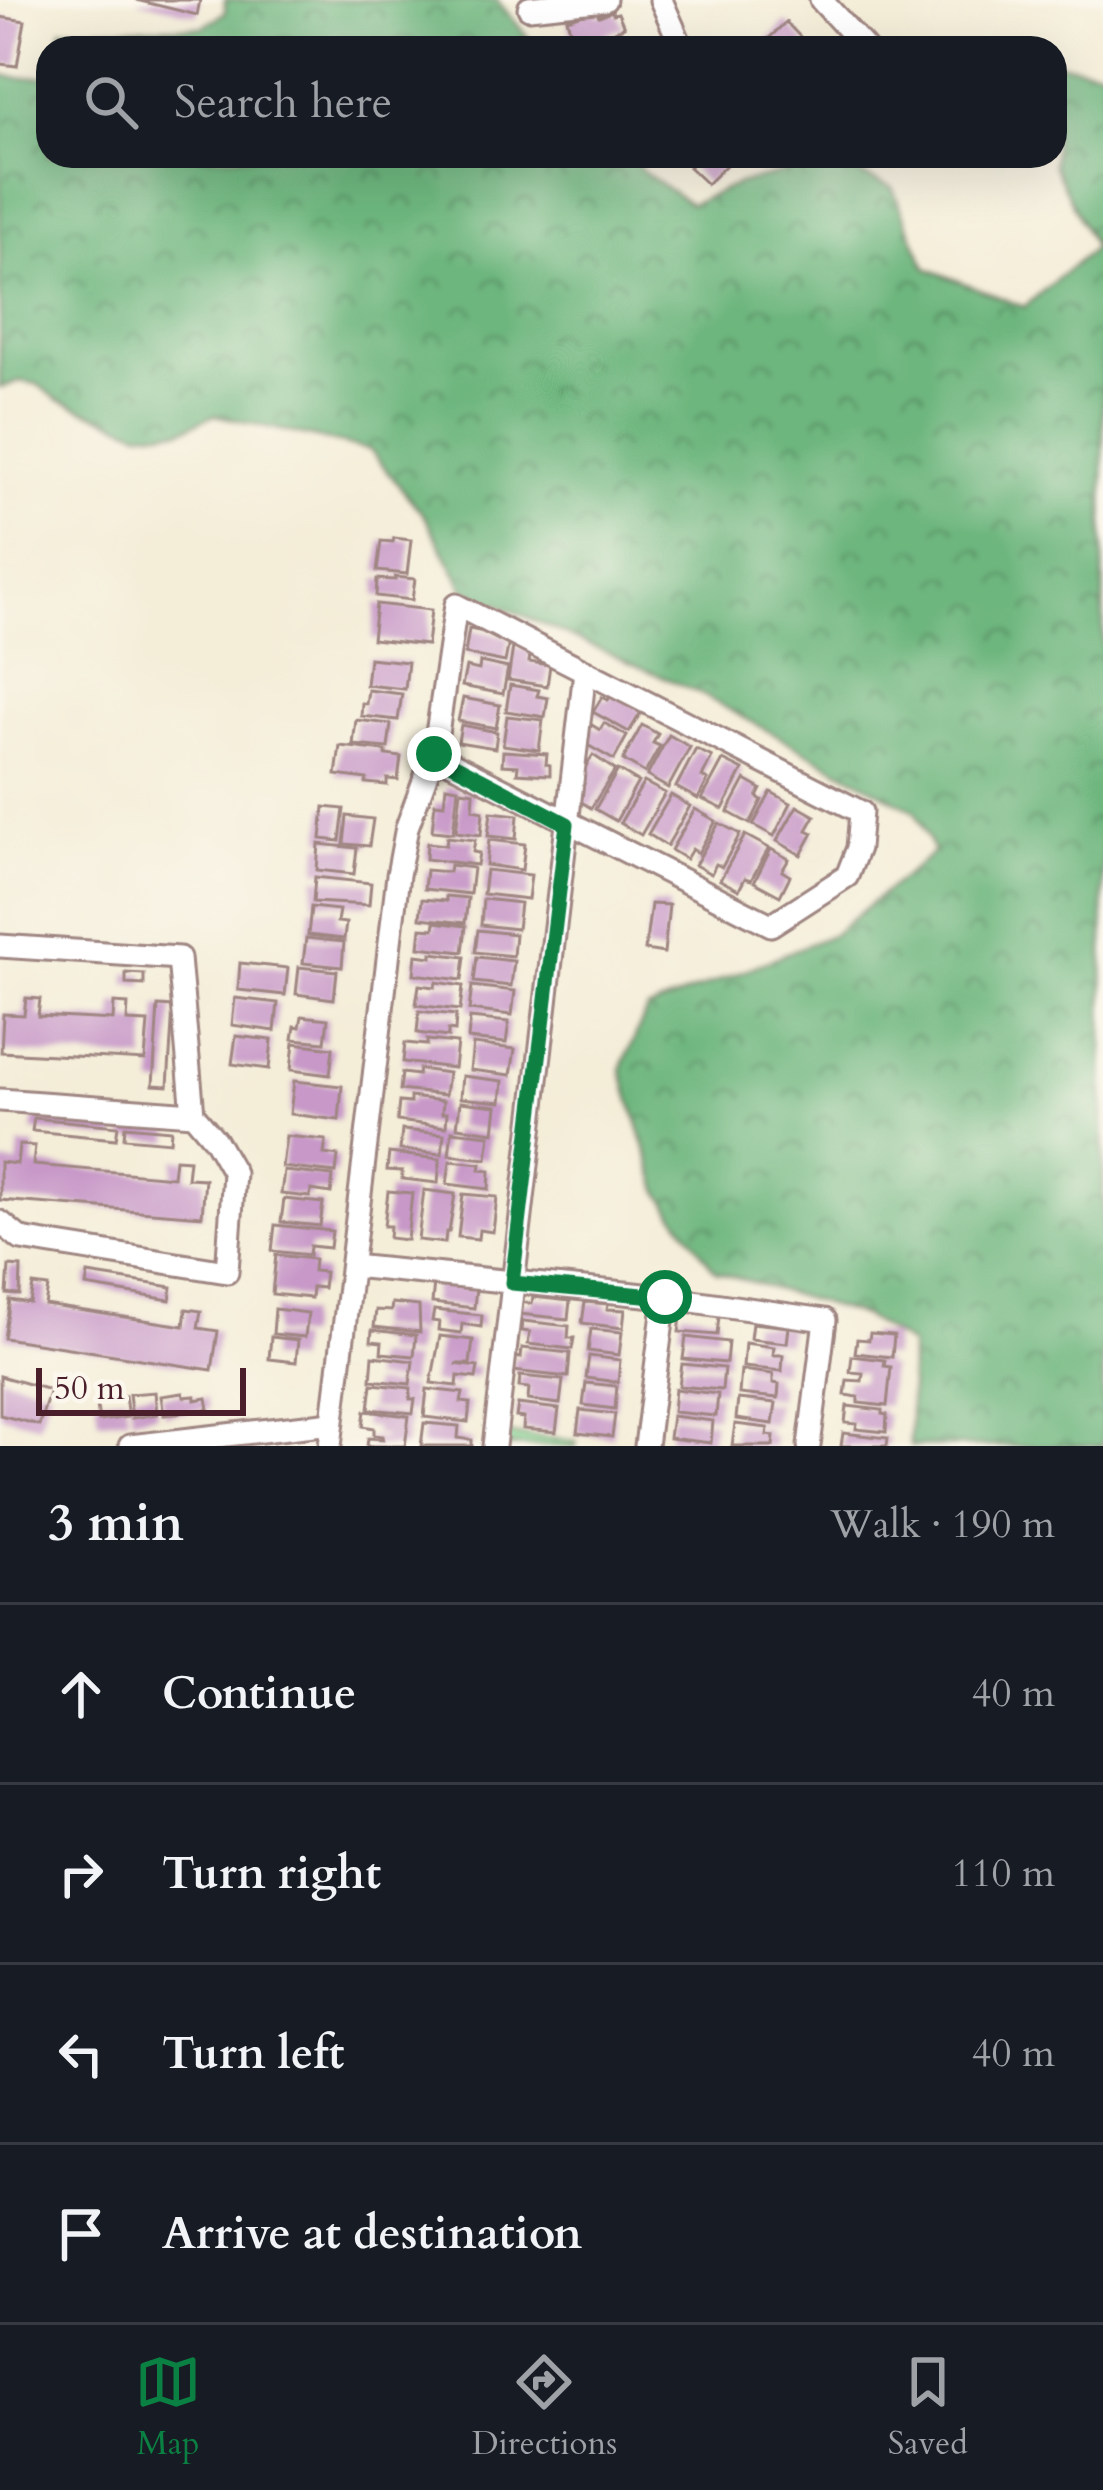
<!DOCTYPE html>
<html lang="en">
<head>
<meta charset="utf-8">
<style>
  body { margin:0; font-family:Cardo,serif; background:#20242c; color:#f1f3f6 }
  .scale { position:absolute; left:36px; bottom:30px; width:210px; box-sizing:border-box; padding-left:12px; border:6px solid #4a1f2b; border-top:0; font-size:33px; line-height:42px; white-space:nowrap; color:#4a1f2b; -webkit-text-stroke:9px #fbf7ec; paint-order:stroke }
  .stop { position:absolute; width:36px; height:36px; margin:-27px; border:9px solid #0b8043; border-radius:50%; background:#fff }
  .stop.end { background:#0b8043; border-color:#fff; box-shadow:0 3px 12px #0008 }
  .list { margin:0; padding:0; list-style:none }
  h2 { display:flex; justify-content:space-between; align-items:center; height:156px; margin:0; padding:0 48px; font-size:51px }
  h2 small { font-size:39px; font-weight:400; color:#9ea1a6 }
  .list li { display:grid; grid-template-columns:78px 1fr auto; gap:36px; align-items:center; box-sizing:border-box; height:180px; padding:0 48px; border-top:3px solid #363941 }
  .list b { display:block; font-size:45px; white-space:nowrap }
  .list em { font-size:39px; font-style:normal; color:#9ea1a6 }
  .icon { flex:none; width:66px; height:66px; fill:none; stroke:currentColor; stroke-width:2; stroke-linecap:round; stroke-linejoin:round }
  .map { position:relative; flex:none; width:1103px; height:1446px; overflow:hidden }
  .search { position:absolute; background:#171b24; box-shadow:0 12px 48px #0002; left:36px; right:36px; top:36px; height:132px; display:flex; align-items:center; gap:30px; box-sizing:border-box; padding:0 42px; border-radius:36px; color:#9ea1a6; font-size:45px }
  .sheet { height:876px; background:#171b24 }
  nav { display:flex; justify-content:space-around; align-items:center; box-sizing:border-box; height:168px; border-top:3px solid #363941; background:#171b24; font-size:33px; color:#9ea1a6 }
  nav a { display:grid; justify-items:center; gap:6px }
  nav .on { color:#0b8043 }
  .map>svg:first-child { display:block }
  .forest { fill:url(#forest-crowns); stroke:#5c6a54; stroke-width:3 }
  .park { fill:url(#park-dots); stroke:#687a60; stroke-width:3 }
  .building { fill:#c798c8 }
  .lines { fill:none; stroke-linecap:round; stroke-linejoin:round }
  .minor-casing { stroke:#9f8682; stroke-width:27 }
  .minor { stroke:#fff; stroke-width:21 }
  .route { stroke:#0b8043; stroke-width:15 }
</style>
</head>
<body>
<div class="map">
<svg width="1103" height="1446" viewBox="0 0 1103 1446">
  <defs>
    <pattern id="forest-crowns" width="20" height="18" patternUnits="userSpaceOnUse" patternTransform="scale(3)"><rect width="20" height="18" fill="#6db67e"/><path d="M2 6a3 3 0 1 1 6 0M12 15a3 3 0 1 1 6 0" fill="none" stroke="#5c9367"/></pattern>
    <pattern id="park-dots" width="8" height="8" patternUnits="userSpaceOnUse" patternTransform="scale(3)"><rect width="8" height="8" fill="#87d594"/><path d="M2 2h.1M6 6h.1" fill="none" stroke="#76b680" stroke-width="1.8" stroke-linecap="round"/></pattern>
  </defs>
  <rect width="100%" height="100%" fill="#fbf7ec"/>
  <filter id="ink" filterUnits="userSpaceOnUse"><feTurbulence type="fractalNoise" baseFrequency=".00833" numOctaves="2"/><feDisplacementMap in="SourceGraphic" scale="24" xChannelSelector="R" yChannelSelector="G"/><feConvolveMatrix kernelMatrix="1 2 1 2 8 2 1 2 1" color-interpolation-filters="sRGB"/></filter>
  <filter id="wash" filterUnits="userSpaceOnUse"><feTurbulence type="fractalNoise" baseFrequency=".004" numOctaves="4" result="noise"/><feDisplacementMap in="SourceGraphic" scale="48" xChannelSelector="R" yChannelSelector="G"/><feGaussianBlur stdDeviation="2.7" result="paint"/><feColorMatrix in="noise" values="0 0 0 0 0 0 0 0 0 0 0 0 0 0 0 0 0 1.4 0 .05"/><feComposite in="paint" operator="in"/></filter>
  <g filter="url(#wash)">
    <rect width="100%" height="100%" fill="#f4edd8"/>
    <!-- forest -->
    <g class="forest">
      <polygon points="225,0 497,0 537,48 59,48 62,29 203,27 225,12"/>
      <polygon points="1055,63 1103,70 1103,1446 910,1446 910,1345 863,1316 715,1271 660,1193 621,1069 647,1010 834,934 934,852 915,811 697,692 465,590 426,518 370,450 215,415 181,430 141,432 58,400 37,384 19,381 0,388 0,75 22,78 48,76 48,156 629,156 645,173 690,204 738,184 828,162 892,187 926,268 1024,307 1094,248 1053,165"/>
    </g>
    <!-- park -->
    <polygon class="park" points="506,1434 576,1441 576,1446 505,1446"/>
    <g id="blocks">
      <!-- building -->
      <g class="building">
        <polygon points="136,0 200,0 197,15"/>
        <polygon points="596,10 599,16 612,11 613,14 618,13 624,27 575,48 567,19"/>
        <polygon points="0,17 25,21 17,66 0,64"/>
        <polygon points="786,22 806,43 801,48 767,48 763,44"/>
        <polygon points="632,38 637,48 607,48"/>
        <polygon points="700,156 735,156 707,184 689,167"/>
        <polygon points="394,538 411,540 407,574 377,571 381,541 393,542"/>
        <polygon points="395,577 415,579 412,600 376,596 377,579 395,580"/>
        <polygon points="376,604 431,610 427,645 372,639"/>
        <polygon points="469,629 510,637 505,662 465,654"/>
        <polygon points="513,647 531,649 529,662 550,665 547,686 508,680"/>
        <polygon points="369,658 408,662 405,689 366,685"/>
        <polygon points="480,662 508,668 503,694 462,686 466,667 479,670"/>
        <polygon points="510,685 539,690 537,696 548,698 545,717 506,711"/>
        <polygon points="368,690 402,694 398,720 361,716 362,703 366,704"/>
        <polygon points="613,692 643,709 629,732 593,712 602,697 608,700"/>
        <polygon points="463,698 500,705 496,728 458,721"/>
        <polygon points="507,716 543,720 539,750 503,745"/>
        <polygon points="356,720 391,724 388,748 353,745"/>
        <polygon points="604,723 627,736 614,760 582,742 592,725 600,730"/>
        <polygon points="461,725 497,732 495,748 458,742"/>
        <polygon points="642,725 658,734 653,743 660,746 645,773 623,760"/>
        <polygon points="669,735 690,747 668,788 647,776"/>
        <polygon points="340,746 386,751 386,755 401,757 398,780 387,779 387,785 366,783 367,779 336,775"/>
        <polygon points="696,749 712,757 702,777 708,780 698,799 676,787"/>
        <polygon points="503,751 547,754 546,764 550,765 550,775 517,773 518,766 502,765"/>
        <polygon points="593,755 615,770 591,808 575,798 584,784 577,780"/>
        <polygon points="723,760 743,770 723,809 702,799"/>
        <polygon points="618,770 638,782 616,821 595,809"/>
        <polygon points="745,780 761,789 757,797 762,800 750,824 728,812"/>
        <polygon points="644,782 665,793 641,835 620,823"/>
        <polygon points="446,786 458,788 453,833 432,831 435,803 444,804"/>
        <polygon points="461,790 474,792 473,809 483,811 481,835 456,832"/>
        <polygon points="771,792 791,803 774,836 753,825"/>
        <polygon points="671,795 690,806 667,846 648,834"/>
        <polygon points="797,806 815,816 807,830 813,833 801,855 777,841"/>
        <polygon points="324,807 344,809 340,841 321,839"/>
        <polygon points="695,809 716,821 698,853 692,849 686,859 671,850"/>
        <polygon points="491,812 518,815 516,839 488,836"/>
        <polygon points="347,816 373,819 369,846 344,844"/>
        <polygon points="719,823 740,834 722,867 716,864 711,874 695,865"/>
        <polygon points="745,835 769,848 751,880 745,878 739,890 720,880"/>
        <polygon points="447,837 475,840 473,852 479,853 477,865 426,859 427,843 446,845"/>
        <polygon points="489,840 525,844 522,870 486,865"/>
        <polygon points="319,844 357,848 354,874 317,870"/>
        <polygon points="771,849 789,859 782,871 790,876 780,896 754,882"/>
        <polygon points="450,865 473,868 470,894 424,889 426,870 449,872"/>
        <polygon points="486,870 531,875 528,899 483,894"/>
        <polygon points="315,877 371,883 369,905 313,902"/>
        <polygon points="446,896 468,898 465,923 420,918 422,899 446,901"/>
        <polygon points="483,899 520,903 517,929 481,925"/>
        <polygon points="651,904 669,905 664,953 645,950"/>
        <polygon points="311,907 339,910 337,922 346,923 344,939 308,935"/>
        <polygon points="435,922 466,926 463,952 419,947 421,928 434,929"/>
        <polygon points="478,930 515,934 513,956 475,952"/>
        <polygon points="306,938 344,942 342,967 303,963"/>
        <polygon points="432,953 465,957 462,980 414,974 416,955 432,957"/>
        <polygon points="477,957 514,961 511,986 474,982"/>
        <polygon points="240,963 288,968 285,995 238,990"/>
        <polygon points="299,967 337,971 334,999 296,994"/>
        <polygon points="126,973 144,974 144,985 126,984"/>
        <polygon points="436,982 463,986 460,1010 416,1005 419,985 435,987"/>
        <polygon points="472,986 515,991 512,1015 469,1010"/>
        <polygon points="26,998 40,999 38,1016 113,1020 114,1003 128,1004 127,1021 148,1022 145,1060 1,1052 3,1014 24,1015"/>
        <polygon points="235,998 278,1003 275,1031 232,1025"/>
        <polygon points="158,1006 173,1007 168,1086 153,1085"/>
        <polygon points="419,1011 456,1015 455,1031 448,1030 448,1037 417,1033"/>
        <polygon points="302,1016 328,1019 325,1042 293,1039 295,1026 300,1027"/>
        <polygon points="470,1018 509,1022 506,1043 468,1039"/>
        <polygon points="236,1036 272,1040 269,1069 232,1064"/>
        <polygon points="427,1040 457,1043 454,1068 403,1062 405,1043 427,1045"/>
        <polygon points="294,1043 333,1048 330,1075 291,1070"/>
        <polygon points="473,1044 515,1049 511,1075 470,1070"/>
        <polygon points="419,1069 448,1073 445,1095 400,1090 402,1073 418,1075"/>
        <polygon points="462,1076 503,1081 501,1102 460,1098"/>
        <polygon points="294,1081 342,1086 339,1120 290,1114"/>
        <polygon points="410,1097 443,1101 442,1113 447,1113 446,1127 397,1121 399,1102 410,1103"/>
        <polygon points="460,1102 497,1106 494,1132 457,1127"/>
        <polygon points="34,1118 118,1126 116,1139 32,1131"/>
        <polygon points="125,1126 171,1130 170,1142 124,1138"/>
        <polygon points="402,1130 444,1134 442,1154 400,1150"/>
        <polygon points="452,1131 490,1135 487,1159 449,1155"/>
        <polygon points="286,1136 326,1140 324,1154 338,1156 336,1173 282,1167"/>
        <polygon points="19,1145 35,1146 33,1165 173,1177 175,1159 189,1160 187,1178 205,1179 202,1216 0,1200 0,1162 17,1164"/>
        <polygon points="389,1153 440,1159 438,1183 402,1179 402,1171 387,1170"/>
        <polygon points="450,1161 481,1164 480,1170 490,1171 489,1189 447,1184"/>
        <polygon points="284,1171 333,1176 331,1193 311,1190 310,1197 281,1194"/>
        <polygon points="424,1190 455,1194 449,1232 446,1232 445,1243 418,1240"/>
        <polygon points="388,1191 412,1193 407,1240 389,1238 390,1226 384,1226"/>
        <polygon points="463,1194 497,1197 493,1232 479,1230 478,1239 458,1237"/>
        <polygon points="284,1199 323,1203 320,1226 281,1222"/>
        <polygon points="275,1225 332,1231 330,1248 310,1246 309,1255 272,1251"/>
        <polygon points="276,1255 314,1259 313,1271 325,1272 323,1288 312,1287 311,1298 272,1294"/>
        <polygon points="9,1266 21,1267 20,1295 7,1294"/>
        <polygon points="88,1274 172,1287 170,1300 86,1286"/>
        <polygon points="434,1283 476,1287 474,1308 432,1303"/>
        <polygon points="33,1285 48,1287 45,1305 184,1326 186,1309 201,1311 198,1328 218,1331 212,1370 4,1338 10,1300 30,1303"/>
        <polygon points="533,1297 570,1301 568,1319 519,1314 521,1302 532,1304"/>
        <polygon points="585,1302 608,1304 607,1309 625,1310 623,1328 582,1323"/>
        <polygon points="392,1303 419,1306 420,1332 374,1327 376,1310 391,1311"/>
        <polygon points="275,1309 308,1313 305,1337 273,1334"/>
        <polygon points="434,1310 482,1315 481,1327 462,1324 461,1333 438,1330 439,1322 432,1321"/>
        <polygon points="682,1311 719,1316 717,1335 679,1332"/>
        <polygon points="523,1321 569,1326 568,1338 574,1338 572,1349 528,1344 530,1332 522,1331"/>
        <polygon points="752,1323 789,1327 787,1343 750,1339"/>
        <polygon points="591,1329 622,1332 619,1355 588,1351"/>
        <polygon points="372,1330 416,1335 414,1356 381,1353 382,1342 371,1341"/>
        <polygon points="870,1333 894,1335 892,1357 855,1353 857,1339 869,1340"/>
        <polygon points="440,1336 473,1340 470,1364 455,1364 478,1367 476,1378 458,1376 457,1386 431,1383"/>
        <polygon points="271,1337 298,1340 296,1362 269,1359"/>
        <polygon points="686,1337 728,1342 726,1363 683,1359"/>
        <polygon points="745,1343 774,1347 773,1355 783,1355 782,1371 743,1367"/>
        <polygon points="522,1348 570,1353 568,1377 513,1371 514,1357 521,1358"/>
        <polygon points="373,1356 413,1361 410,1384 371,1380"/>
        <polygon points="589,1356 620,1360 618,1382 586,1378"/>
        <polygon points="852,1356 885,1360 884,1366 891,1367 887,1406 858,1403 858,1397 845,1395 847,1380 862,1381 863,1373 850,1372"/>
        <polygon points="682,1364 724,1368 722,1390 679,1386"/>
        <polygon points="741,1370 773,1374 773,1383 779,1384 778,1398 739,1394"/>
        <polygon points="0,1376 50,1390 39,1425 0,1415"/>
        <polygon points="520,1376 563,1380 560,1404 528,1400 529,1388 519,1387"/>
        <polygon points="586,1383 617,1386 615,1409 583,1405"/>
        <polygon points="372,1384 411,1388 410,1399 415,1399 413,1413 369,1409"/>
        <polygon points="427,1389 463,1393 461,1402 470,1403 468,1422 424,1417"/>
        <polygon points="675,1389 718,1394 716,1416 673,1412"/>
        <polygon points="155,1392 157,1414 132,1418 129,1394"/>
        <polygon points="183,1393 184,1397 195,1396 195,1400 207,1398 209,1409 164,1415 161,1396"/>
        <polygon points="125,1396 128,1417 99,1421 96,1399"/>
        <polygon points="738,1399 776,1403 773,1424 736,1419"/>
        <polygon points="518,1404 559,1409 556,1432 523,1429 524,1418 516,1417"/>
        <polygon points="847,1406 882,1410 882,1414 887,1415 886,1432 856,1429 857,1424 845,1423"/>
        <polygon points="580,1410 615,1414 612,1437 577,1433"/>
        <polygon points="365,1411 409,1416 405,1446 367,1446 368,1438 383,1439 383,1436 374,1435 374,1428 363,1426"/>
        <polygon points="672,1416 713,1421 711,1443 669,1438"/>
        <polygon points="424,1423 459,1426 458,1438 472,1440 472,1446 421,1446"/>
        <polygon points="735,1424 768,1428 767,1435 774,1436 773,1446 732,1446"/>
        <polygon points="843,1433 888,1438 887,1446 841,1446"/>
      </g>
    </g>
  </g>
  <g filter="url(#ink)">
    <use href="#blocks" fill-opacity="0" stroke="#9f8682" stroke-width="3"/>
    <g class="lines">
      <defs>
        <g id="minor">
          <polyline points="661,0 682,48"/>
          <polyline points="821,0 865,48"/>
          <polyline points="529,8 605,0"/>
          <polyline points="0,946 179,958 193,1114 215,1140 234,1173 227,1272 21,1239 0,1222"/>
          <polyline points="0,1100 193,1114"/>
          <polyline points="352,1266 665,1297 646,1446"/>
          <polyline points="665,1297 825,1320 809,1446"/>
          <polyline points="130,1446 332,1423"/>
          <polyline points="330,1446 398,875 407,827 434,754 456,605 861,812 858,848 847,876 771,925 434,754"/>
          <polyline points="494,1446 585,671"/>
        </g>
      </defs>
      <!-- minor casing -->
      <use href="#minor" class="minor-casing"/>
      <!-- minor -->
      <use href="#minor" class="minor"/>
    </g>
  </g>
  <g class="lines" filter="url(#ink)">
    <!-- route -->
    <polyline class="route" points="434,754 567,824 512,1283 665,1297"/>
  </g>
</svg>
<div class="scale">50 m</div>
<div class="stop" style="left:665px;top:1297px"></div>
<div class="stop end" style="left:434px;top:754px"></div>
<div class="search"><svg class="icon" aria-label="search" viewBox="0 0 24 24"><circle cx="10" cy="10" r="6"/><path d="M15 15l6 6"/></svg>Search here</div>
</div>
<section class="sheet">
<h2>3 min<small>Walk · 190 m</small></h2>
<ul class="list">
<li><svg class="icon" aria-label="ahead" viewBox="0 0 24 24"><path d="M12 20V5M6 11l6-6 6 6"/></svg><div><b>Continue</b></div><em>40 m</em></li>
<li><svg class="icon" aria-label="right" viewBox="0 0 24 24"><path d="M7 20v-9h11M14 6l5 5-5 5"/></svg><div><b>Turn right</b></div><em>110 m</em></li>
<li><svg class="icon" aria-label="left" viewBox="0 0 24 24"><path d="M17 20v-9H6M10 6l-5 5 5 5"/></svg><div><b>Turn left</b></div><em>40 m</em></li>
<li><svg class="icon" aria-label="arrive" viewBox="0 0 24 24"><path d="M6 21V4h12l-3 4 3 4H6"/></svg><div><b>Arrive at destination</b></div></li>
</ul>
</section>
<nav>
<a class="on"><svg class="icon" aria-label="map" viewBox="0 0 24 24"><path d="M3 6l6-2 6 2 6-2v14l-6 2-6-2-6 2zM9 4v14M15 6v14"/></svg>Map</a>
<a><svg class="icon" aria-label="directions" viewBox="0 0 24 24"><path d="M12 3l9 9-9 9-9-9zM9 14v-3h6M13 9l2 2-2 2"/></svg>Directions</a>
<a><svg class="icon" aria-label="saved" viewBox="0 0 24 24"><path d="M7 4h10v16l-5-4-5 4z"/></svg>Saved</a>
</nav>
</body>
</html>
